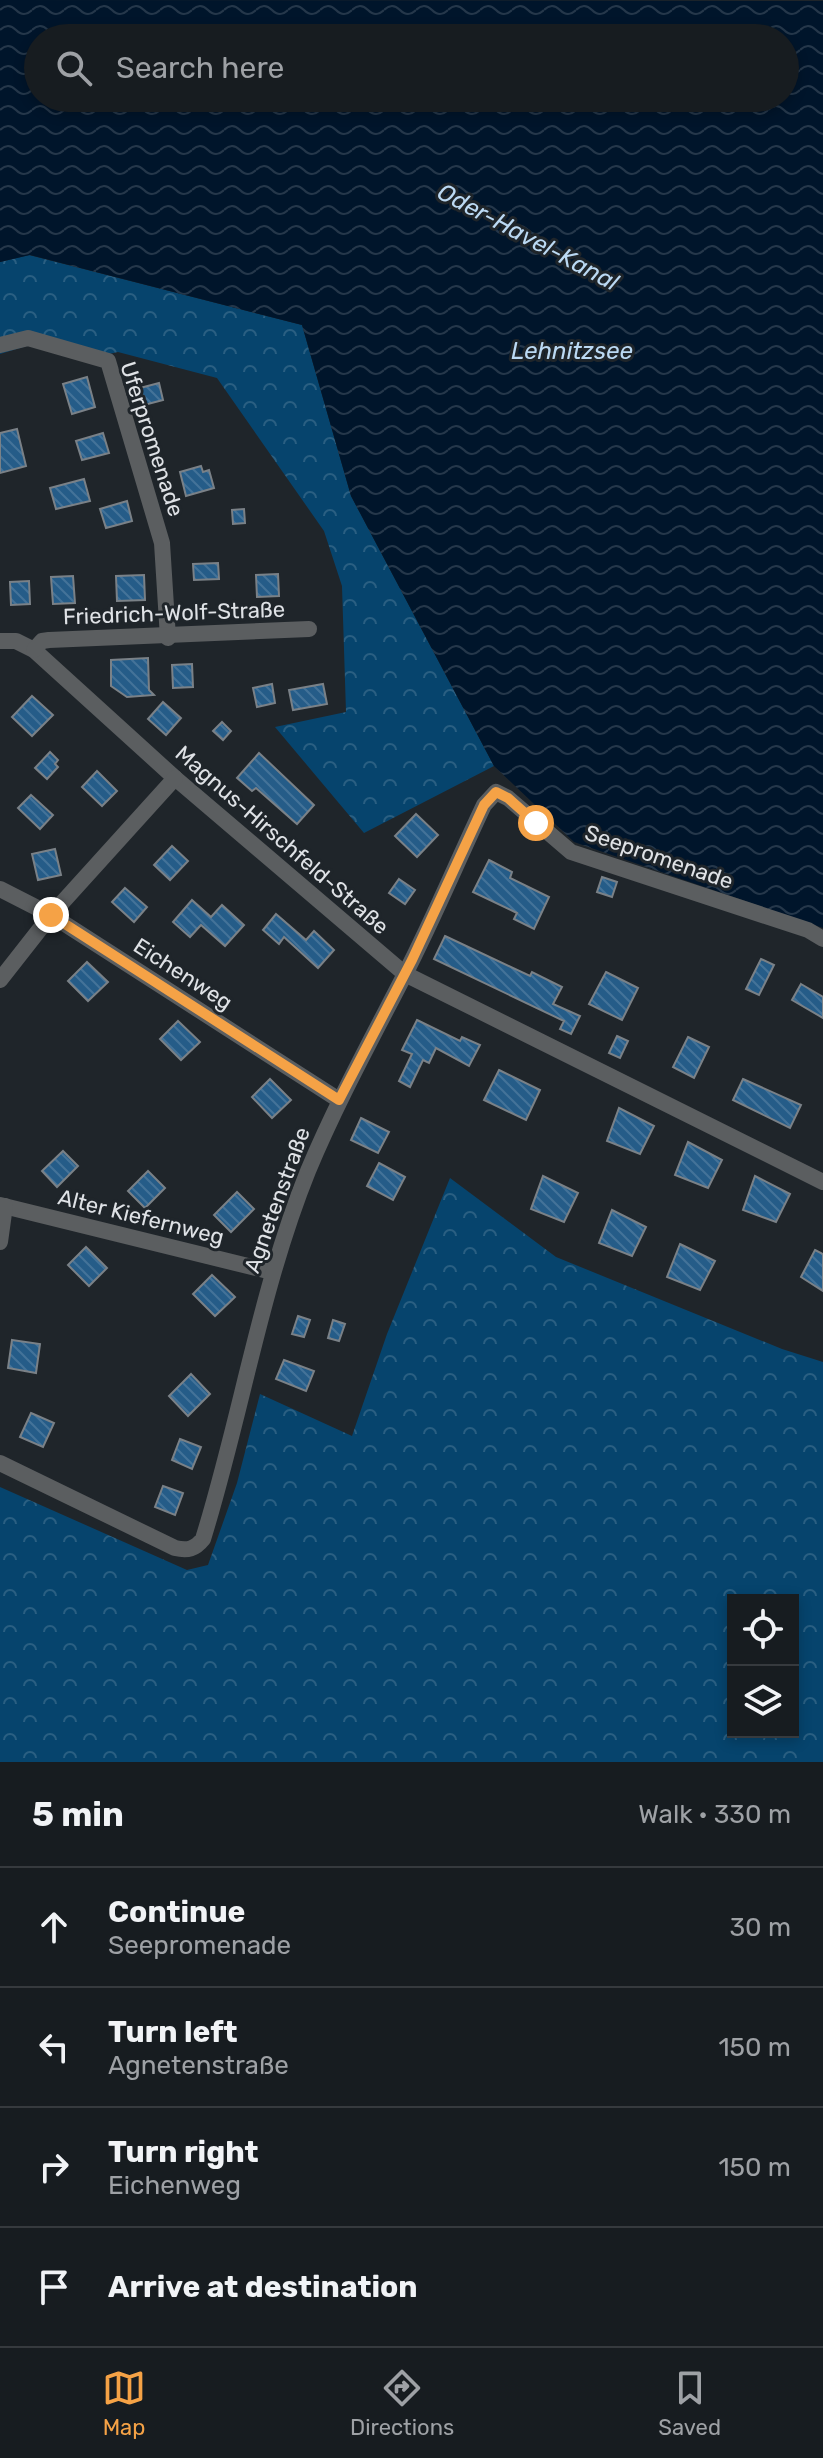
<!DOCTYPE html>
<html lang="en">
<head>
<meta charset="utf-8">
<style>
  body { margin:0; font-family:Rubik,sans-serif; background:#202529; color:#f1f3f6 }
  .controls { position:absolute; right:24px; bottom:24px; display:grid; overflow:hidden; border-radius:0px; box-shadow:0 4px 12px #0003 }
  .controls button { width:72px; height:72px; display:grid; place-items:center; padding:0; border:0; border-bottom:2px solid #363a3e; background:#171c20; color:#f1f3f6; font:40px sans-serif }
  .stop { position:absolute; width:24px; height:24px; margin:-18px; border:6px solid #f5a246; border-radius:50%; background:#fff }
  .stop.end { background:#f5a246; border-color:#fff; box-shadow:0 2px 8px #0008 }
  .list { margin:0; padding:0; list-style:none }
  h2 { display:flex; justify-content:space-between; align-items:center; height:104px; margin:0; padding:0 32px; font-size:34px }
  h2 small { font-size:26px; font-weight:400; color:#9ea1a5 }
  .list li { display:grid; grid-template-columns:52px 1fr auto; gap:24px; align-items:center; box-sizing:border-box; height:120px; padding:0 32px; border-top:2px solid #363a3e }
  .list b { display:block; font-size:30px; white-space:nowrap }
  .list p { margin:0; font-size:26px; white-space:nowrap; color:#9ea1a5 }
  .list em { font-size:26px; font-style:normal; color:#9ea1a5 }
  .icon { flex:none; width:44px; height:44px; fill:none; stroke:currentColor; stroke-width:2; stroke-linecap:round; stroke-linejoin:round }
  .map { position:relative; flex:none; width:823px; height:1762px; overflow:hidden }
  .search { position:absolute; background:#171c20; box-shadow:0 4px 12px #0003; left:24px; right:24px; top:24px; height:88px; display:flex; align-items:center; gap:20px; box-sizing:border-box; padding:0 28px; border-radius:44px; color:#9ea1a5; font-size:30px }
  .sheet { height:584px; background:#171c20 }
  nav { display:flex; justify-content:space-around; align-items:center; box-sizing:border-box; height:112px; border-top:2px solid #363a3e; background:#171c20; font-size:22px; color:#9ea1a5 }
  nav a { display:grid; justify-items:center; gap:4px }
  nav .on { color:#f5a246 }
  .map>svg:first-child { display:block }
  .forest { fill:url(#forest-crowns); fill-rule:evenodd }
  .water { fill:url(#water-waves); fill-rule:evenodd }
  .building { fill:url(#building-back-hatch); stroke:#7a8187; stroke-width:2 }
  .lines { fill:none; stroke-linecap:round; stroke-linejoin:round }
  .minor { stroke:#5b5e60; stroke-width:16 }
  .route { stroke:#f5a246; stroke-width:10 }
  .labels { text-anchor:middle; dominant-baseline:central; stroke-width:6; stroke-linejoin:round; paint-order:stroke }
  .street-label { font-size:22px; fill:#dfe2e6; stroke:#1f252a }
  .water-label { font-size:24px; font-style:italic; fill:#bbd9f3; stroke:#1f252a }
</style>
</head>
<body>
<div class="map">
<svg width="823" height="1762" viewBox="0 0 823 1762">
  <defs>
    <pattern id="forest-crowns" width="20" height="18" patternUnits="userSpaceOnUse" patternTransform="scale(2)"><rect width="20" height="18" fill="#06446d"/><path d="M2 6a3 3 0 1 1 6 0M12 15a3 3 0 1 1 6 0" fill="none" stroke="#2a5f82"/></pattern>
    <pattern id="water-waves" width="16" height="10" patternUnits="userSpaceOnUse" patternTransform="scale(2)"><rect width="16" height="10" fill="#00152b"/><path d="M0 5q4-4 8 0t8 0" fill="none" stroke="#25374a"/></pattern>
    <pattern id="building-back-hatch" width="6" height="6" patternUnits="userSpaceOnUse" patternTransform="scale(2)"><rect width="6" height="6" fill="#255c88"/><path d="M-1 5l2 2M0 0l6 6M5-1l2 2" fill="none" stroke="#447399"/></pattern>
  </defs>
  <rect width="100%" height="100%" fill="#1f252a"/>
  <!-- forest -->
  <g class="forest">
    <polygon points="29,255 302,325 351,496 494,766 364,833 275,727 346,712 342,586 324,531 217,378 118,352 86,359 30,345 0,354 0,262"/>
    <path d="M 450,1178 L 556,1257 L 782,1349 L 823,1362 L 823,1762 L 0,1762 L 0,1487 L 187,1570 L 208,1565 L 237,1483 L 260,1394 L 352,1436 L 387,1334 ZM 793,1600 L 793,1732 L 733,1732 L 733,1600 Z"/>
  </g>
  <!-- water -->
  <path class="water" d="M 0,0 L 823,1 L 823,928 L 574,842 L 494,766 L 351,496 L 302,325 L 30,255 L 0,262 ZM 38,38 L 785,38 L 785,98 L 38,98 Z"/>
  <!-- building -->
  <g class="building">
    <polygon points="87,377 95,407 72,414 63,384"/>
    <polygon points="159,383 163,400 144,405 140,388"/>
    <polygon points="17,429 26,466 0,473 0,433"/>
    <polygon points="103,433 109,453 82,460 76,441"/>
    <polygon points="201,466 203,472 209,470 214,488 186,496 180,472"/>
    <polygon points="84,479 90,501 56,509 50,488"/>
    <polygon points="127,501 132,521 106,528 100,509"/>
    <polygon points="244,509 245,523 233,524 232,510"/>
    <polygon points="218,563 219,579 194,580 193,564"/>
    <polygon points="278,574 279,596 257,597 256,575"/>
    <polygon points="144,575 145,600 117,601 116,576"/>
    <polygon points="73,576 75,603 53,604 51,577"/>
    <polygon points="29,581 30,604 11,605 10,582"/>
    <polygon points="148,658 149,690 154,695 127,697 111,686 111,660"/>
    <polygon points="192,664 193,687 173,688 172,665"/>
    <polygon points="272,684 275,703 257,707 253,688"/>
    <polygon points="323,684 327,704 293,710 289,690"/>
    <polygon points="32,696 53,715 32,736 12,717"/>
    <polygon points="163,702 181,718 166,735 148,719"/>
    <polygon points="222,722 231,731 223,740 213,731"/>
    <polygon points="50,752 58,760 55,764 58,767 47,779 35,768"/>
    <polygon points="259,753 314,805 297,824 256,788 252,791 237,778"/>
    <polygon points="97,771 117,791 102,806 82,787"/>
    <polygon points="31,795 53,815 40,829 18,808"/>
    <polygon points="416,814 438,835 417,857 395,836"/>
    <polygon points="172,846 188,861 170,880 154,865"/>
    <polygon points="55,849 61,875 38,880 32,854"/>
    <polygon points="489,860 512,872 510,878 549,897 534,929 514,919 517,913 473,892"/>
    <polygon points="602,877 617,882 612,897 597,892"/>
    <polygon points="399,879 415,890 405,904 389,893"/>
    <polygon points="125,888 147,907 134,922 112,902"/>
    <polygon points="192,900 211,917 222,905 244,925 225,946 201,925 190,937 173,922"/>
    <polygon points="276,914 306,940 314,931 334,950 318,968 284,937 279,944 263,930"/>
    <polygon points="445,936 530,976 532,972 562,987 553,1004 580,1016 571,1034 560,1029 564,1021 434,959"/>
    <polygon points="761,959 774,965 759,995 746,989"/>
    <polygon points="87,962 108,982 88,1001 68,981"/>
    <polygon points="606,972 638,988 622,1020 589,1004"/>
    <polygon points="801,984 823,997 823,1018 792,1000"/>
    <polygon points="417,1020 460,1041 462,1037 480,1045 469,1066 436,1048 429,1063 423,1060 410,1087 399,1081 412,1054 402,1050"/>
    <polygon points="178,1021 200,1042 181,1060 160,1039"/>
    <polygon points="617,1036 628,1041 620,1058 609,1053"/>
    <polygon points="688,1037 709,1047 694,1078 673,1067"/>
    <polygon points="499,1070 540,1090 526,1120 484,1100"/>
    <polygon points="270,1079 291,1100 272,1118 252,1097"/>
    <polygon points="743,1079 801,1105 790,1128 733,1100"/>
    <polygon points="619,1108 654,1126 640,1154 607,1141"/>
    <polygon points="361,1118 389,1132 378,1153 351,1140"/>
    <polygon points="688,1142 722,1160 708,1188 675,1175"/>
    <polygon points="63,1151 78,1166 57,1187 42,1171"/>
    <polygon points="379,1163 405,1177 393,1200 367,1186"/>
    <polygon points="148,1171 165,1188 145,1208 128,1191"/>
    <polygon points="543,1176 578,1193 564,1222 531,1209"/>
    <polygon points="755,1176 790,1194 776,1222 743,1210"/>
    <polygon points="237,1192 254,1209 231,1232 214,1215"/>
    <polygon points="612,1210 646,1227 632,1256 599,1243"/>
    <polygon points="680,1244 715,1261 700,1290 667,1277"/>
    <polygon points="86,1247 107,1268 89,1286 68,1265"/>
    <polygon points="815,1250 823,1254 823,1291 801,1277"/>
    <polygon points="212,1275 235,1297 215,1316 193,1294"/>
    <polygon points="298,1316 310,1320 304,1337 292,1334"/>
    <polygon points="333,1320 345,1324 339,1341 328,1338"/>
    <polygon points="12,1340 40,1344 36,1373 8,1368"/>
    <polygon points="284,1360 314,1371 306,1391 276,1379"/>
    <polygon points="191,1374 210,1394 188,1416 169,1396"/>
    <polygon points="31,1413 54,1423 43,1447 20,1437"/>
    <polygon points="180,1439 201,1447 192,1469 172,1460"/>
    <polygon points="163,1486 183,1493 175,1515 155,1507"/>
  </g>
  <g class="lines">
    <!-- minor -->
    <g class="minor">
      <polyline points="0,345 28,338 108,361 162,543 168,638"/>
      <polyline points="0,641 16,641 34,650 175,778 405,974 823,1182"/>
      <polyline points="34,650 42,641 49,640 309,629"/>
      <polyline points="0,889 51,915 339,1100"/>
      <polyline points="0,980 51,915 175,778"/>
      <polyline points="0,1205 272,1272"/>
      <polyline points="0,1242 5,1206"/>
      <path d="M 0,1463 L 175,1548 C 188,1551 195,1549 203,1539 C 241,1417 260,1290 308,1171 C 336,1104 371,1040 404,976 C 433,920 457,862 484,805 L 496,792 L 508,798 L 571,852 L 808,930 L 823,939"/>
    </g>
  </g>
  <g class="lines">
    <!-- route -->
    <polyline class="route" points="51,915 339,1100 412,960 484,805 496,792 508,798 536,823"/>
  </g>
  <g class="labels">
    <!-- street labels -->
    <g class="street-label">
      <text transform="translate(152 439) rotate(72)">Uferpromenade</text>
      <text transform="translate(174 613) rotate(-2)">Friedrich-Wolf-Straße</text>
      <text transform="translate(282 840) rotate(41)">Magnus-Hirschfeld-Straße</text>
      <text transform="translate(659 857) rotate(19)">Seepromenade</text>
      <text transform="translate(183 974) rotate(33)">Eichenweg</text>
      <text transform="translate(277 1200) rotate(-70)">Agnetenstraße</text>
      <text transform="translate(141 1217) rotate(14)">Alter Kiefernweg</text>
    </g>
    <!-- water labels -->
    <g class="water-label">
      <text transform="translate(528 237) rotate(28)">Oder-Havel-Kanal</text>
      <text x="572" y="351">Lehnitzsee</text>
    </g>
  </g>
</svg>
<div class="controls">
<button><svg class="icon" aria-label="locate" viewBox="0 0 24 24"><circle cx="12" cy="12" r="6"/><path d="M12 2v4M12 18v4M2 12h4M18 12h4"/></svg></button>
<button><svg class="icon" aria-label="layers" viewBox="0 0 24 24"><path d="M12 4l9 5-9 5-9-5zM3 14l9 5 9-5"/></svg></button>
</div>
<div class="stop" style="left:536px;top:823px"></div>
<div class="stop end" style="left:51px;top:915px"></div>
<div class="search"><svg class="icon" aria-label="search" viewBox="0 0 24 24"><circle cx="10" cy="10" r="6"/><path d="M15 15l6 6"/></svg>Search here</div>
</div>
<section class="sheet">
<h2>5 min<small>Walk · 330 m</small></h2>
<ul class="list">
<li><svg class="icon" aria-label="ahead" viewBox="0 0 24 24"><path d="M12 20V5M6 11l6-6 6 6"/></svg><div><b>Continue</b><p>Seepromenade</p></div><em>30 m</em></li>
<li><svg class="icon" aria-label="left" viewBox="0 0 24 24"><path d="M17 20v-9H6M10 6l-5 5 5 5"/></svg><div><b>Turn left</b><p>Agnetenstraße</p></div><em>150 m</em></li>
<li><svg class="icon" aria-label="right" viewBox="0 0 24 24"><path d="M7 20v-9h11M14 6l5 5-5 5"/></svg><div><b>Turn right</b><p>Eichenweg</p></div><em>150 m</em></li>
<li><svg class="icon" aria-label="arrive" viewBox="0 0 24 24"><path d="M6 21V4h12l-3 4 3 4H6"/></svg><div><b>Arrive at destination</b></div></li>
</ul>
</section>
<nav>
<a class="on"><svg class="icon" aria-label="map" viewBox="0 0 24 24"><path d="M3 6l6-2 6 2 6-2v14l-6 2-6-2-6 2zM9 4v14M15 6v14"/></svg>Map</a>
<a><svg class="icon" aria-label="directions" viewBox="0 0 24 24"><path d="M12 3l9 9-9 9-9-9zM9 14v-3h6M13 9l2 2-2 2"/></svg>Directions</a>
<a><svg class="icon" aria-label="saved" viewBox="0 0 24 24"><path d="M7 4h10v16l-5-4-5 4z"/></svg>Saved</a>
</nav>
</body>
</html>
